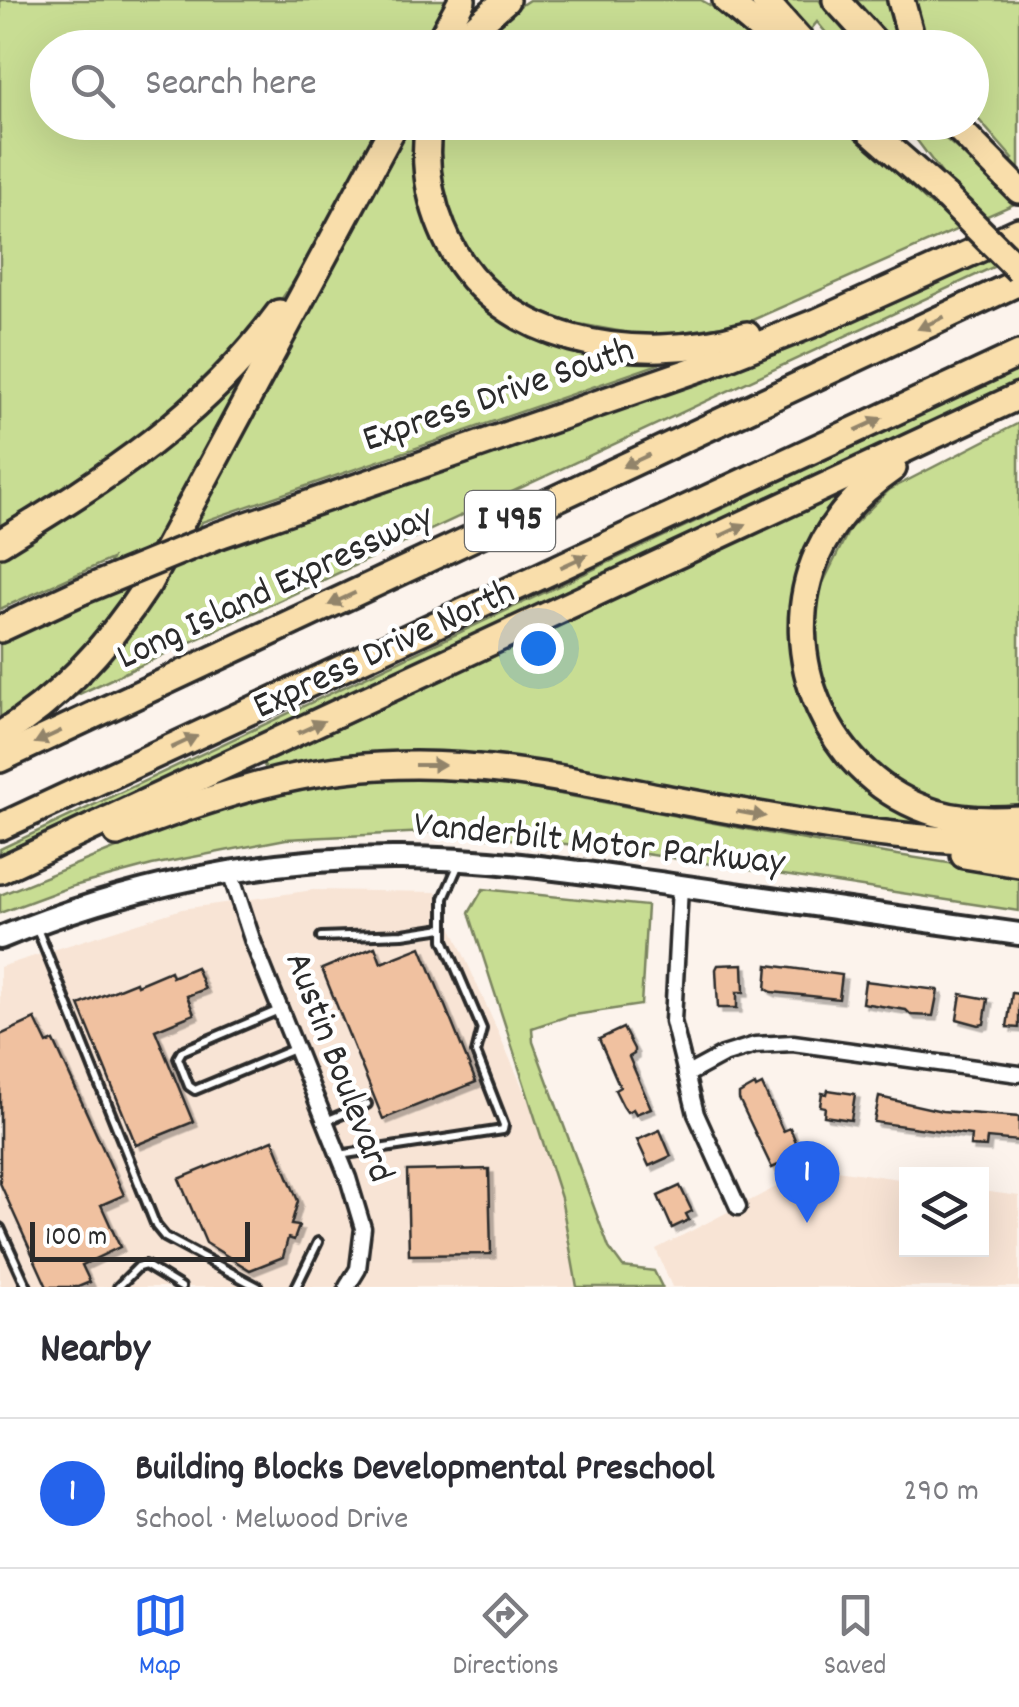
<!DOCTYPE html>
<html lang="en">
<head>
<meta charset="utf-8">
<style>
  body { margin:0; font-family:Dekko,sans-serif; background:#f7f7f7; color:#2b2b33 }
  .controls { position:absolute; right:30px; bottom:30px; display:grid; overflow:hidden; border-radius:0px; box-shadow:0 10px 40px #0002 }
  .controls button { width:90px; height:90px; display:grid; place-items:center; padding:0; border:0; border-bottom:2px solid #e1e1e2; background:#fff; color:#2b2b33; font:50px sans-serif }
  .scale { position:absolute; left:30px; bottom:25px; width:220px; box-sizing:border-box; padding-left:10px; border:5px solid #2b2b2b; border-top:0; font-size:28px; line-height:35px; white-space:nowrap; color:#2b2b2b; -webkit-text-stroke:8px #fff; paint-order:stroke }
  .you { position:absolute; left:538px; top:648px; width:35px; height:35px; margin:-25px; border:8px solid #fff; border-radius:50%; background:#1a73e8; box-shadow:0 0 0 15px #1a73e833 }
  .badge { display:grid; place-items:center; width:65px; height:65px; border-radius:50%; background:#2563eb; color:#fff; font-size:32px; font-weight:700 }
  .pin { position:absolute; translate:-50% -82px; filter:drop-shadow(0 2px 5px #0008) }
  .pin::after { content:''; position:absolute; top:52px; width:35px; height:30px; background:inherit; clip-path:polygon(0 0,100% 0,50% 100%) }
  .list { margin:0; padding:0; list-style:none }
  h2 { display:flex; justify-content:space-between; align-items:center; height:130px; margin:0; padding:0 40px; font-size:42px }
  h2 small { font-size:32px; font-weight:400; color:#7c7c81 }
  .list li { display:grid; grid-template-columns:65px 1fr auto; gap:30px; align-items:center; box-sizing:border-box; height:150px; padding:0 40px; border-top:2px solid #e1e1e2 }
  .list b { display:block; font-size:38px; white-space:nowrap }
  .list p { margin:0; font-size:32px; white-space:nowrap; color:#7c7c81 }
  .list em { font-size:32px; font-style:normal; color:#7c7c81 }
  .icon { flex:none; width:55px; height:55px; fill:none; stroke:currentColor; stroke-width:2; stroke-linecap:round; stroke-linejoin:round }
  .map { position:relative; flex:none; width:1019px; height:1287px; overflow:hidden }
  .search { position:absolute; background:#fff; box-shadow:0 10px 40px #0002; left:30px; right:30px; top:30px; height:110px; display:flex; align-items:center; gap:25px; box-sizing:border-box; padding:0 35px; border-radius:55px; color:#7c7c81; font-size:38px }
  .sheet { height:280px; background:#fff }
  nav { display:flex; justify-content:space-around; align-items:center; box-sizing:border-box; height:140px; border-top:2px solid #e1e1e2; background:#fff; font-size:28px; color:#7c7c81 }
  nav a { display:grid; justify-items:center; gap:5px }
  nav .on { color:#2563eb }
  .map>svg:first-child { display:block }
  .built { fill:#f8e4d5 }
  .green { fill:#c8dd93; stroke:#7a845f; stroke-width:2.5 }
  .building { fill:#f0c1a0; stroke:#2b2b2b; stroke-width:2.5; filter:url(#shadow) }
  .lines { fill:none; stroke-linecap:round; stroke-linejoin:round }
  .lane-casing { stroke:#2b2b2b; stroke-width:14 }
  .street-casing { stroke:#2b2b2b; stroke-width:21 }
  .secondary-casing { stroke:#2b2b2b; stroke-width:28 }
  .highway-casing { stroke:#2b2b2b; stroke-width:32 }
  .lane { stroke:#fff; stroke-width:6 }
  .street { stroke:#fff; stroke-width:14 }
  .secondary { stroke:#fff; stroke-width:20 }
  .highway { stroke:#f9deab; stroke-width:25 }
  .highway-bridge-casing { stroke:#2b2b2b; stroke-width:32; stroke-linecap:butt }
  .highway-bridge { stroke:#f9deab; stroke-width:25 }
  .oneway { fill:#92846b }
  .labels { text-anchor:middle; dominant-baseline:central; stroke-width:9; stroke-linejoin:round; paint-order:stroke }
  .shield { fill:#fff; stroke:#6b6b6b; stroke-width:2.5 }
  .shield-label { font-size:35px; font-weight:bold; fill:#2b2b2b }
  .street-label { font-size:38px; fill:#2b2b2b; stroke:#fff }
</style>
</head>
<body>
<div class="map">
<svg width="1019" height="1287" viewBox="0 0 1019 1287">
  <defs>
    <filter id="shadow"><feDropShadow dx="4.5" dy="4.5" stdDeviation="0" flood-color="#0004"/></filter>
  </defs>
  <rect width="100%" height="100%" fill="#fcf3ec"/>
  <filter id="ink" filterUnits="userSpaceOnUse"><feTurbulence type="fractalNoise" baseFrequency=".01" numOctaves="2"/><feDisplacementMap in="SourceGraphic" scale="20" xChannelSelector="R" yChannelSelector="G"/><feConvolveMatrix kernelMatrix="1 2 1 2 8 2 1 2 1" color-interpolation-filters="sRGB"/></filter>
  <g filter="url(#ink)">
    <!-- built -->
    <g class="built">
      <polygon points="313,890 436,892 611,1287 0,1287 0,967 182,909"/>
      <polygon points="815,1167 906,1180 906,1250 982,1250 982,1191 1019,1196 1019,1287 672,1287 656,1249"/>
    </g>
    <!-- green -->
    <g class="green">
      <path d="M 0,0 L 452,0 L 427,47 L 48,48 L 48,122 L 385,123 C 347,188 307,273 257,330 C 183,412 94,473 0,530 Z"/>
      <polygon points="529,0 701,0 732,18 763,47 473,48 488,27"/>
      <polygon points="777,0 819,0 857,47 838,47 817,22 808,33"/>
      <polygon points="848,0 894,0 902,37 890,44"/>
      <polygon points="910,0 1019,0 1019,202 748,322 652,337 551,319 489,281 461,244 438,186 439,123 842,122 932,206 952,187 904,123 927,123 993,179 1013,159 972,112 972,48 924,47"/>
      <polygon points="402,123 420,123 426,216 511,321 666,358 659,364 202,522 180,558 1019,242 1019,255 60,703 96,669"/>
      <polygon points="238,367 247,375 120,603 69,664 20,705 0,717 0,636 92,597 111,559 0,609 0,546"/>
      <polygon points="1019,369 1019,381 0,855 0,849"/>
      <polygon points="1019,423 1019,805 1002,808 938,803 881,774 836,721 811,655 818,593 850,528 889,490"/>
      <polygon points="841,493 844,495 791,620 851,773 1019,830 874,825 471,754 341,756 268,771 263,764"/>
      <polygon points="421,776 490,781 821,843 1019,874 1019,911 600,847 427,832 286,839 152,865 70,887 0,913 0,895 230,802 330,781"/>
      <polygon points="483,889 647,906 641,1005 568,1016 532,1028 533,1042 609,1248 623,1267 654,1271 662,1287 577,1287 561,1198 469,913"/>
    </g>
    <!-- building -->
    <g class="building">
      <polygon points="375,947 381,963 421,947 476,1082 383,1119 322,969"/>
      <polygon points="743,964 744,992 737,992 737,1008 718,1008 716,969 718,965"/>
      <polygon points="768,965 842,975 839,999 772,992 766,989"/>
      <polygon points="196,967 205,989 187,996 194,1014 155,1030 193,1122 136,1145 79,1005 136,982 137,985 170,971 172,977"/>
      <polygon points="865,981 938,990 933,1016 911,1015 906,1010 862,1003"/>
      <polygon points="1012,993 1019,994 1019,1028 1007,1027"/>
      <polygon points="961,994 988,999 984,1024 979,1025 957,1019"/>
      <polygon points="35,1019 47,1044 54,1041 124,1195 101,1205 120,1247 82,1265 90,1282 78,1287 47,1287 0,1183 0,1035"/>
      <polygon points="623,1028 634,1049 634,1054 629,1057 651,1108 636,1114 633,1109 627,1112 623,1106 615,1090 620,1087 599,1039"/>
      <polygon points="755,1085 756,1088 762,1085 783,1131 790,1128 799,1149 789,1154 791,1159 772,1168 739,1099 739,1094"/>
      <polygon points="828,1090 855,1094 851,1120 824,1116 825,1107 820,1106 822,1093 827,1094"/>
      <polygon points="879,1097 942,1111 1019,1117 1019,1141 987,1138 986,1147 970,1146 971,1135 874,1122"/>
      <polygon points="660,1130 671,1156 649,1166 637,1140"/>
      <polygon points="273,1140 298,1201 291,1225 299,1226 294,1240 288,1238 283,1257 250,1270 206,1243 179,1179"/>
      <polygon points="489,1169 491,1254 409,1255 407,1171"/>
      <polygon points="680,1186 692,1211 686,1214 689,1220 672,1228 658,1196"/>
    </g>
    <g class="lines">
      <defs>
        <g id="lane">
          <polyline points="36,926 156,1226 165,1237 258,1287"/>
          <polyline points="321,937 403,934 443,928"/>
          <polyline points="279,1010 182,1051 178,1058 189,1086 195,1090 294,1049"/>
          <polyline points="326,1121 367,1104"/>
          <polyline points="339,1155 503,1130 504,1125 476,1053 482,1029 444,940 444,898 458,866"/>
          <polyline points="0,1228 27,1287"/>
          <polyline points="118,1287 138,1267 145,1265 181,1287"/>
          <polyline points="296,1287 318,1242"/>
        </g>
        <g id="street">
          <polyline points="230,872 253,942 348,1178 363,1228 358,1269 347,1287"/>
          <polyline points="680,887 673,1021 696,1114 738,1207"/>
          <polyline points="686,1075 723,1055 755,1045 793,1043 1019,1074"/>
        </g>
        <path id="secondary" d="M 0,938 C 123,887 259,858 393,858 C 489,857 585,873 680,886 C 793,903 906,918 1019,934"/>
        <g id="highway">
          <polyline points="726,0 783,48"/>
          <polyline points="764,0 807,48"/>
          <polyline points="836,0 880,48"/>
          <polyline points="901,0 914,48"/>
          <polyline points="436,48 462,0"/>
          <polyline points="459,48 473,29 506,0"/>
          <path d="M 429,122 C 423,159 428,194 442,228 C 490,347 638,366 747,335"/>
          <polyline points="860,122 947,198"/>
          <polyline points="952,122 1019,190"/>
          <path d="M 893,468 C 861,490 834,518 818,553 C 773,654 829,781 936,813 C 963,821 991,821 1019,819"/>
          <polyline points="219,535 703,367 817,322 1019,231"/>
          <path d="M 0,543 C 108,477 203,417 279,313"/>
          <polyline points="0,629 82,591"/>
          <path d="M 0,735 C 62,698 109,644 148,584 L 396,122"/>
          <polyline points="0,759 1019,282"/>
          <polyline points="0,827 1019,354"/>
          <path d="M 117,833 C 203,800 287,771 380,766 C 475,760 566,779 658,797 C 778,819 897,842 1019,843"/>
          <polyline points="964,855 1019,864"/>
          <polyline points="0,870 1019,396"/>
        </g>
      </defs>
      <!-- lane casing -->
      <use href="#lane" class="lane-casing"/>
      <!-- street casing -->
      <use href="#street" class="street-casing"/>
      <!-- secondary casing -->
      <use href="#secondary" class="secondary-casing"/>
      <!-- highway casing -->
      <use href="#highway" class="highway-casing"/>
      <!-- lane -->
      <use href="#lane" class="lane"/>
      <!-- street -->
      <use href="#street" class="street"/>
      <!-- secondary -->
      <use href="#secondary" class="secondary"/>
      <!-- highway -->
      <use href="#highway" class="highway"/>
      <defs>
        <g id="highway-bridge">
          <polyline points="947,198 1019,270"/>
          <polyline points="82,591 219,535"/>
        </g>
      </defs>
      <!-- highway-bridge casing -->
      <use href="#highway-bridge" class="highway-bridge-casing"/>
      <!-- highway-bridge -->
      <use href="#highway-bridge" class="highway-bridge"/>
    </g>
    <!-- one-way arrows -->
    <defs><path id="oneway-solid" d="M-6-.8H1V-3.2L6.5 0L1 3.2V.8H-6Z" transform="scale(2.5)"/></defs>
    <g class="oneway">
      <use href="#oneway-solid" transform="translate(931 323) rotate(155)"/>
      <use href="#oneway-solid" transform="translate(869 424) rotate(-25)"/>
      <use href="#oneway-solid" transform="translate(636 461) rotate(155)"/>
      <use href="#oneway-solid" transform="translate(733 530) rotate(-25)"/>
      <use href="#oneway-solid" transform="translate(574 561) rotate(-25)"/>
      <use href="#oneway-solid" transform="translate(342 599) rotate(155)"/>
      <use href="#oneway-solid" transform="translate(311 727) rotate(-25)"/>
      <use href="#oneway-solid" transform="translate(48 737) rotate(155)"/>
      <use href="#oneway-solid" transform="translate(184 742) rotate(-25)"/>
      <use href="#oneway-solid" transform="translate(430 765)"/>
      <use href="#oneway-solid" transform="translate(751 814) rotate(10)"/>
    </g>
  </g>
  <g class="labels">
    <!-- shield labels -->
    <rect class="shield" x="465" y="491" width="90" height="60" rx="8"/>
    <g class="shield-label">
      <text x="510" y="521">I 495</text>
    </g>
    <!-- street labels -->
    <g class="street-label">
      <text transform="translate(499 397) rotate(-19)">Express Drive South</text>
      <text transform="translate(276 589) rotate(-25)">Long Island Expressway</text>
      <text transform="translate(385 651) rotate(-25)">Express Drive North</text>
      <text transform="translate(599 846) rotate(6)">Vanderbilt Motor Parkway</text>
      <text transform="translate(337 1068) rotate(69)">Austin Boulevard</text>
    </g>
  </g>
</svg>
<div class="controls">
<button><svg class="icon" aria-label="layers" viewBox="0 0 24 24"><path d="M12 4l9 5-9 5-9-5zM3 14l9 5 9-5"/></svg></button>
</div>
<div class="scale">100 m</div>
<div class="you"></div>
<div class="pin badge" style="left:807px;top:1223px">1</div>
<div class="search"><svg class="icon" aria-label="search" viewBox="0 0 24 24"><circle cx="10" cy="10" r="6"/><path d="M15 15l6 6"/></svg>Search here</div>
</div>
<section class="sheet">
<h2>Nearby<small></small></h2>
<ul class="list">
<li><span class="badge">1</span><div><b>Building Blocks Developmental Preschool</b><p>School · Melwood Drive</p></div><em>290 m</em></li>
</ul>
</section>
<nav>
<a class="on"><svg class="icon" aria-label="map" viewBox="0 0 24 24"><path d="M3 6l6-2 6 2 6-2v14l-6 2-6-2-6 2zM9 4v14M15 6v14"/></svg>Map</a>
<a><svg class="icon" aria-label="directions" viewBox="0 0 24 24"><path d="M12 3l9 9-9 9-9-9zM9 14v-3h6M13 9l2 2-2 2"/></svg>Directions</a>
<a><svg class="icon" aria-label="saved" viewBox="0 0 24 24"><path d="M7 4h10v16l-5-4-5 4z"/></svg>Saved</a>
</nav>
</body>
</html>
